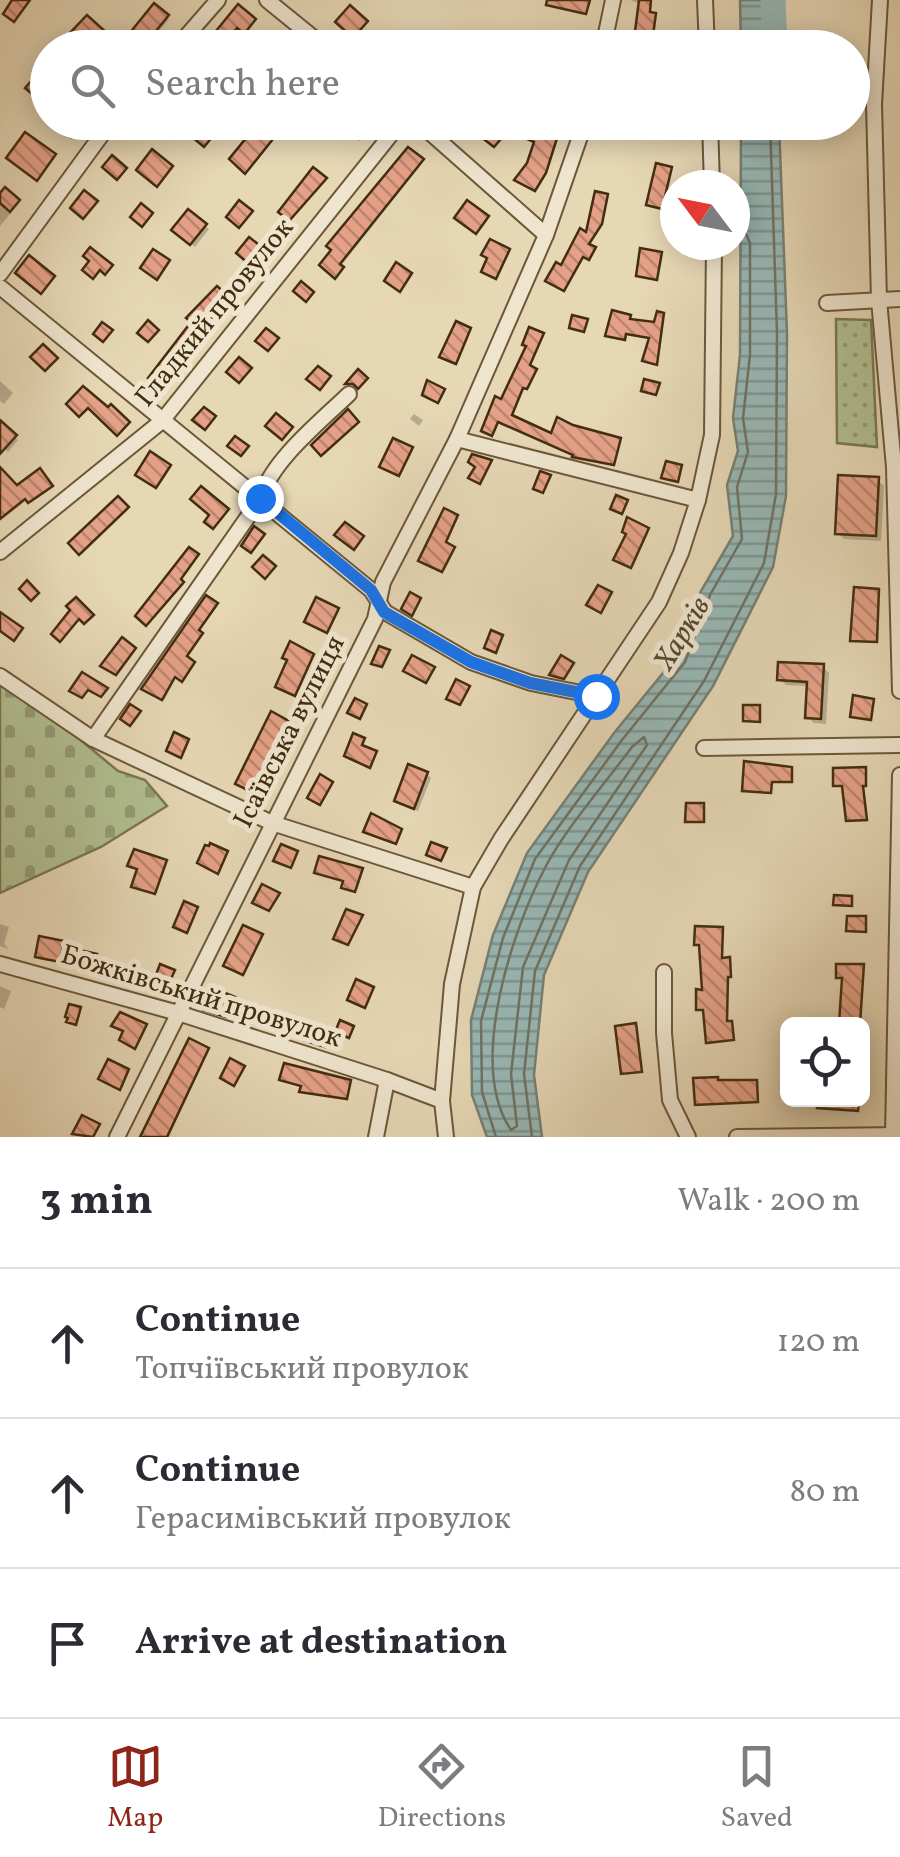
<!DOCTYPE html>
<html lang="en">
<head>
<meta charset="utf-8">
<style>
  body { margin:0; font-family:Vollkorn,serif; background:#f7f7f7; color:#2b2b33 }
  .controls { position:absolute; right:30px; bottom:30px; display:grid; overflow:hidden; border-radius:15px; box-shadow:0 5px 25px #0003 }
  .controls button { width:90px; height:90px; display:grid; place-items:center; padding:0; border:0; border-bottom:2px solid #e1e1e2; background:#fff; color:#2b2b33; font:50px sans-serif }
  .compass { position:absolute; left:660px; top:170px; width:90px; height:90px; border-radius:50%; background:#fff; box-shadow:0 5px 25px #0003; rotate:302deg }
  .stop { position:absolute; width:30px; height:30px; margin:-22px; border:8px solid #1a73e8; border-radius:50%; background:#fff }
  .stop.end { background:#1a73e8; border-color:#fff; box-shadow:0 2px 10px #0008 }
  .list { margin:0; padding:0; list-style:none }
  h2 { display:flex; justify-content:space-between; align-items:center; height:130px; margin:0; padding:0 40px; font-size:42px }
  h2 small { font-size:32px; font-weight:400; color:#7c7c81 }
  .list li { display:grid; grid-template-columns:65px 1fr auto; gap:30px; align-items:center; box-sizing:border-box; height:150px; padding:0 40px; border-top:2px solid #e1e1e2 }
  .list b { display:block; font-size:38px; white-space:nowrap }
  .list p { margin:0; font-size:32px; white-space:nowrap; color:#7c7c81 }
  .list em { font-size:32px; font-style:normal; color:#7c7c81 }
  .icon { flex:none; width:55px; height:55px; fill:none; stroke:currentColor; stroke-width:2; stroke-linecap:round; stroke-linejoin:round }
  .map { position:relative; flex:none; width:900px; height:1137px; overflow:hidden }
  .search { position:absolute; background:#fff; box-shadow:0 5px 25px #0003; left:30px; right:30px; top:30px; height:110px; display:flex; align-items:center; gap:25px; box-sizing:border-box; padding:0 35px; border-radius:55px; color:#7c7c81; font-size:38px }
  .sheet { height:580px; background:#fff }
  nav { display:flex; justify-content:space-around; align-items:center; box-sizing:border-box; height:140px; border-top:2px solid #e1e1e2; background:#fff; font-size:28px; color:#7c7c81 }
  nav a { display:grid; justify-items:center; gap:5px }
  nav .on { color:#8f2418 }
  .map>svg:first-child { display:block }
  .grass { fill:url(#grass-dots); stroke:#7a7650; stroke-width:2.5 }
  .cemetery { fill:url(#cemetery-stones); stroke:#7a7650; stroke-width:2.5 }
  .water { fill:url(#water-rules); stroke:#768074; stroke-width:2.5 }
  .shadow { fill:#0003 }
  .lines { fill:none; stroke-linecap:round; stroke-linejoin:round }
  .shore { stroke:#6e7263; stroke-width:2.5 }
  .river { stroke:#98b8b6; stroke-width:25 }
  .building { fill:url(#building-back-hatch); stroke:#432d10; stroke-width:2.5 }
  .minor-casing { stroke:#6c5839; stroke-width:18 }
  .minor { stroke:#efe5cf; stroke-width:14 }
  .route { stroke:#1a73e8; stroke-width:12 }
  .labels { text-anchor:middle; dominant-baseline:central; stroke-width:10; stroke-linejoin:round; paint-order:stroke }
  .street-label { font-size:28px; fill:#432d10; stroke:#efe5cf }
  .water-label { font-size:30px; font-style:italic; fill:#544931; stroke:#efe5cf }
</style>
</head>
<body>
<div class="map">
<svg width="900" height="1137" viewBox="0 0 900 1137">
  <defs>
    <pattern id="grass-dots" width="8" height="8" patternUnits="userSpaceOnUse" patternTransform="scale(2.5)"><rect width="8" height="8" fill="#b1bf91"/><path d="M2 2h.1M6 6h.1" fill="none" stroke="#929c75" stroke-width="1.8" stroke-linecap="round"/></pattern>
    <pattern id="cemetery-stones" width="16" height="16" patternUnits="userSpaceOnUse" patternTransform="scale(2.5)"><rect width="16" height="16" fill="#b1bf91"/><path d="M2 7V4a2 2 0 0 1 4 0v3zM10 15v-3a2 2 0 0 1 4 0v3z" fill="#929c75"/></pattern>
    <pattern id="water-rules" width="6" height="5" patternUnits="userSpaceOnUse" patternTransform="scale(2.5)"><rect width="6" height="5" fill="#98b8b6"/><path d="M0 2.5h6" fill="none" stroke="#7e9693"/></pattern>
    <pattern id="building-back-hatch" width="6" height="6" patternUnits="userSpaceOnUse" patternTransform="scale(2.5)"><rect width="6" height="6" fill="#e5a187"/><path d="M-1 5l2 2M0 0l6 6M5-1l2 2" fill="none" stroke="#bb846d"/></pattern>
  </defs>
  <rect width="100%" height="100%" fill="#e6d7b5"/>
  <filter id="stains"><feTurbulence type="fractalNoise" baseFrequency=".002" numOctaves="4"/><feColorMatrix values="0 0 0 0 .2 0 0 0 0 .09 0 0 0 0 .02 0 0 0 .5 -.17"/></filter>
  <radialGradient id="worn" r=".72"><stop offset=".6" stop-color="#630" stop-opacity="0"/><stop offset="1" stop-color="#630" stop-opacity=".3"/></radialGradient>
  <!-- grass -->
  <polygon class="grass" points="836,319 871,320 877,447 837,443"/>
  <!-- cemetery -->
  <polygon class="cemetery" points="0,680 42,708 118,771 145,780 167,806 101,847 0,893"/>
  <!-- water -->
  <g class="water">
    <polygon points="740,0 772,0 775,47 741,47"/>
    <polygon points="741,123 779,123 787,333 786,496 773,567 713,686 588,872 544,975 534,1075 542,1137 487,1137 472,1095 471,1020 493,935 527,853 614,733 676,657 701,591 733,536 727,485 738,451 733,418 740,355"/>
  </g>
  <!-- shadow -->
  <g class="shadow">
    <polygon points="630,0 652,0 650,14 656,16 649,48 633,48 641,4"/>
    <polygon points="155,7 169,19 145,48 120,48"/>
    <polygon points="278,40 287,48 272,48"/>
    <polygon points="63,122 87,122 72,139 59,128"/>
    <polygon points="409,150 423,162 340,267 343,270 337,278 322,265"/>
    <polygon points="313,170 326,181 291,220 281,212"/>
    <polygon points="6,191 19,203 0,226 0,197"/>
    <polygon points="607,197 600,225 589,246 596,250 591,259 585,256 565,291 548,280 588,235"/>
    <polygon points="205,226 209,229 195,247 174,230"/>
    <polygon points="217,289 229,299 193,341 196,343 176,368 181,371 166,390 152,378"/>
    <polygon points="542,335 530,368 536,372 529,389 525,387 512,418 552,437 620,440 615,465 576,458 576,454 499,421 494,435 484,431"/>
    <polygon points="0,381 13,393 4,404 0,401"/>
    <polygon points="414,414 423,420 419,426 410,419"/>
    <polygon points="5,428 18,440 8,452 0,445 0,433"/>
    <polygon points="40,472 52,488 31,503 28,499 0,521 0,481 16,488"/>
    <polygon points="878,480 884,486 881,541 844,539 838,533"/>
    <polygon points="118,499 128,510 82,554 72,543"/>
    <polygon points="445,512 458,518 445,545 454,550 444,571 421,560"/>
    <polygon points="190,550 198,557 180,581 184,584 148,625 138,616"/>
    <polygon points="207,598 217,606 198,633 202,636 186,659 194,665 184,681 177,676 164,700 144,688"/>
    <polygon points="823,667 829,673 826,724 814,723 808,717 810,686 786,685 780,679"/>
    <polygon points="272,714 288,724 256,792 239,784"/>
    <polygon points="427,774 431,778 418,811 401,804 397,801"/>
    <polygon points="0,924 9,927 4,944 9,949 0,946"/>
    <polygon points="0,986 11,991 4,1009 0,1007"/>
    <polygon points="190,1041 208,1051 169,1137 143,1137"/>
    <polygon points="794,1100 809,1100 808,1107 795,1106"/>
  </g>
  <g class="lines">
    <!-- shore -->
    <g class="shore">
      <path d="M 644,737 L 647,745 L 569,860 L 523,967 L 511,1074 L 517,1126 L 511,1130 C 467,1065 512,930 546,866 C 566,828 606,782 632,747 Z"/>
      <polyline points="496,1137 482,1092 481,1021 503,938 535,859 622,740 685,662 710,595 742,539 737,487 748,452 743,418 750,355 750,243 746,234 735,231"/>
      <polyline points="532,1137 524,1074 535,971 580,866 704,681 764,563 776,494 777,333 770,122"/>
    </g>
    <!-- river -->
    <polyline class="river" points="773,0 775,48"/>
  </g>
  <!-- building -->
  <g class="building">
    <polygon points="12,0 30,0 14,22 3,14"/>
    <polygon points="547,0 590,0 586,14 546,5"/>
    <polygon points="639,0 651,0 650,12 656,13 652,43 634,39"/>
    <polygon points="154,3 169,15 142,48 81,48 68,35 87,15 120,45"/>
    <polygon points="238,4 256,19 244,34 237,28 227,40 216,31"/>
    <polygon points="350,5 368,21 353,38 335,22"/>
    <polygon points="556,35 588,44 587,48 554,48"/>
    <polygon points="39,72 48,79 48,107 25,88"/>
    <polygon points="49,122 83,122 71,137"/>
    <polygon points="202,122 217,131 204,147 191,136"/>
    <polygon points="337,122 372,122 359,139"/>
    <polygon points="494,122 506,133 494,147 481,137"/>
    <polygon points="516,122 534,122 559,132 546,173 535,191 514,180 527,163 534,142 512,132"/>
    <polygon points="599,122 621,122 619,136 597,132"/>
    <polygon points="256,126 273,139 245,174 229,159"/>
    <polygon points="25,132 56,154 37,181 6,158"/>
    <polygon points="408,147 424,159 340,264 344,267 335,279 319,265 331,250 326,246"/>
    <polygon points="152,149 173,166 157,187 136,170"/>
    <polygon points="112,155 127,168 117,180 102,167"/>
    <polygon points="656,163 672,167 662,209 646,205"/>
    <polygon points="313,167 327,178 289,221 278,212"/>
    <polygon points="5,187 20,200 10,212 0,203 0,193"/>
    <polygon points="84,190 98,201 83,219 70,208"/>
    <polygon points="595,191 608,194 602,224 589,244 596,247 589,260 583,257 564,291 545,281 556,262 561,265 580,228 586,232"/>
    <polygon points="239,200 253,211 239,228 226,217"/>
    <polygon points="467,200 489,216 476,234 454,218"/>
    <polygon points="141,203 153,213 142,227 130,217"/>
    <polygon points="188,209 207,224 190,245 171,230"/>
    <polygon points="249,237 263,248 250,265 236,253"/>
    <polygon points="490,239 510,249 496,279 481,272 487,258 481,255"/>
    <polygon points="90,247 113,265 105,275 100,270 93,279 82,270 89,261 83,256"/>
    <polygon points="640,248 662,252 657,280 636,276"/>
    <polygon points="153,249 170,260 157,280 140,268"/>
    <polygon points="29,255 55,276 41,294 15,273"/>
    <polygon points="396,262 412,273 400,292 384,281"/>
    <polygon points="301,281 314,292 306,302 293,291"/>
    <polygon points="217,286 230,297 194,338 197,341 177,365 181,369 164,391 148,378 191,322 186,318"/>
    <polygon points="612,310 631,315 630,319 654,322 657,311 664,313 657,365 642,361 649,338 626,334 625,340 605,336"/>
    <polygon points="572,315 588,319 584,332 569,328"/>
    <polygon points="148,320 159,330 148,342 137,333"/>
    <polygon points="456,321 471,328 456,364 439,357"/>
    <polygon points="102,322 113,330 103,342 93,334"/>
    <polygon points="529,327 544,333 530,365 537,369 527,389 523,388 512,415 551,433 557,417 573,425 621,438 614,465 572,457 573,455 498,422 492,436 481,431 495,396 501,399 526,346 522,345"/>
    <polygon points="266,328 279,338 268,351 255,341"/>
    <polygon points="43,344 58,358 45,371 30,357"/>
    <polygon points="239,357 252,368 239,383 226,372"/>
    <polygon points="318,366 331,376 320,390 306,379"/>
    <polygon points="358,369 368,378 358,389 353,384 345,384"/>
    <polygon points="644,379 660,383 656,395 641,391"/>
    <polygon points="427,380 445,389 438,403 422,395"/>
    <polygon points="83,386 108,407 111,404 130,422 117,436 88,408 79,417 66,404"/>
    <polygon points="204,407 216,416 205,430 192,420"/>
    <polygon points="348,409 359,422 321,456 311,445"/>
    <polygon points="276,413 293,427 282,440 265,426"/>
    <polygon points="0,420 17,435 0,454"/>
    <polygon points="235,436 249,446 241,456 227,446"/>
    <polygon points="393,438 413,447 399,476 379,467"/>
    <polygon points="150,451 171,465 156,488 135,475"/>
    <polygon points="472,454 492,460 480,484 468,478 475,467 468,462"/>
    <polygon points="666,461 682,465 678,482 661,478"/>
    <polygon points="0,467 17,485 40,468 53,486 28,503 25,499 0,519"/>
    <polygon points="540,471 551,475 543,493 533,489"/>
    <polygon points="838,475 879,477 876,536 835,534"/>
    <polygon points="201,486 229,509 213,529 204,522 209,515 190,499"/>
    <polygon points="616,495 628,500 622,514 610,509"/>
    <polygon points="118,496 129,507 79,555 68,543"/>
    <polygon points="444,508 458,515 446,542 455,547 442,572 418,561"/>
    <polygon points="627,517 649,528 631,568 613,560 626,534 622,532"/>
    <polygon points="345,522 364,536 354,550 334,535"/>
    <polygon points="254,526 265,534 251,553 241,546"/>
    <polygon points="189,547 199,554 181,579 184,582 146,626 135,616"/>
    <polygon points="263,555 276,566 265,579 252,567"/>
    <polygon points="27,580 39,593 31,601 19,589"/>
    <polygon points="598,585 612,592 601,613 586,605"/>
    <polygon points="854,587 879,589 877,642 850,641"/>
    <polygon points="410,592 421,598 412,616 401,609"/>
    <polygon points="206,595 218,603 199,630 203,633 187,656 195,662 182,682 175,677 162,700 141,689"/>
    <polygon points="76,597 94,615 84,624 79,619 60,642 51,634 70,610 66,606"/>
    <polygon points="316,597 339,608 327,633 304,622"/>
    <polygon points="0,612 23,628 14,641 0,631"/>
    <polygon points="491,630 503,635 496,653 484,648"/>
    <polygon points="122,637 136,648 116,675 100,666"/>
    <polygon points="290,641 314,654 295,696 275,687 287,660 282,658"/>
    <polygon points="379,646 390,650 382,667 371,664"/>
    <polygon points="412,655 435,667 426,683 403,671"/>
    <polygon points="561,655 574,663 564,679 549,675"/>
    <polygon points="778,662 824,664 821,719 805,718 807,682 777,680"/>
    <polygon points="82,672 108,688 101,697 88,690 82,698 69,691"/>
    <polygon points="456,679 470,686 460,705 446,699"/>
    <polygon points="853,695 874,699 871,720 850,717"/>
    <polygon points="355,698 367,704 360,719 347,713"/>
    <polygon points="130,704 141,711 130,726 120,719"/>
    <polygon points="743,705 760,705 760,722 743,721"/>
    <polygon points="271,711 289,721 254,793 235,784"/>
    <polygon points="174,732 189,739 181,758 166,751"/>
    <polygon points="353,733 365,738 362,745 377,751 370,768 344,756"/>
    <polygon points="744,761 792,767 792,782 772,782 771,793 742,791"/>
    <polygon points="408,764 428,772 414,809 394,801"/>
    <polygon points="866,767 866,786 863,786 867,820 846,821 842,786 833,786 833,768"/>
    <polygon points="320,774 333,782 320,805 307,798"/>
    <polygon points="686,803 704,803 704,822 685,822"/>
    <polygon points="371,813 402,829 396,844 363,832"/>
    <polygon points="431,842 447,848 441,861 426,855"/>
    <polygon points="210,843 228,851 218,874 197,863 205,845 209,846"/>
    <polygon points="281,844 298,851 291,868 273,861"/>
    <polygon points="134,849 167,860 155,894 131,887 137,869 127,866"/>
    <polygon points="319,856 363,868 355,892 341,888 343,881 314,873"/>
    <polygon points="262,884 280,893 269,911 252,903"/>
    <polygon points="834,895 852,896 852,906 833,905"/>
    <polygon points="184,901 198,907 187,933 173,927"/>
    <polygon points="346,909 363,915 348,945 333,939"/>
    <polygon points="847,916 866,916 866,932 846,931"/>
    <polygon points="243,925 263,934 243,975 223,966"/>
    <polygon points="695,926 723,927 722,958 730,957 731,977 728,977 727,1021 732,1021 734,1040 706,1043 703,1010 696,1010 696,989 702,990 699,945 694,945"/>
    <polygon points="39,936 64,941 60,962 35,957"/>
    <polygon points="84,951 97,954 93,970 80,966"/>
    <polygon points="160,964 175,970 164,995 143,987 148,977 154,980"/>
    <polygon points="836,964 864,964 860,1024 839,1024 842,978 836,978"/>
    <polygon points="356,979 374,987 365,1008 347,1000"/>
    <polygon points="213,988 235,997 226,1017 203,1010"/>
    <polygon points="69,1004 81,1007 76,1025 66,1022 68,1018 65,1017"/>
    <polygon points="120,1012 147,1024 135,1049 119,1040 123,1031 111,1026"/>
    <polygon points="340,1020 354,1026 349,1038 335,1032"/>
    <polygon points="309,1022 331,1029 325,1047 303,1040"/>
    <polygon points="636,1023 642,1072 621,1074 615,1026"/>
    <polygon points="189,1038 209,1048 167,1137 140,1137"/>
    <polygon points="230,1058 245,1066 234,1086 220,1078"/>
    <polygon points="108,1059 129,1069 120,1090 98,1079"/>
    <polygon points="284,1063 351,1080 347,1099 299,1092 301,1086 279,1080"/>
    <polygon points="718,1077 718,1080 757,1080 758,1102 695,1105 693,1078"/>
    <polygon points="817,1100 859,1100 858,1111 817,1108"/>
    <polygon points="82,1115 100,1124 93,1137 72,1134"/>
  </g>
  <g class="lines">
    <defs>
      <g id="minor">
        <polyline points="267,0 326,48"/>
        <polyline points="705,0 707,48"/>
        <polyline points="880,0 874,104 879,300 894,467 900,691"/>
        <polyline points="176,48 218,0"/>
        <polyline points="603,48 613,0"/>
        <polyline points="418,122 546,235"/>
        <polyline points="710,122 712,185"/>
        <polyline points="0,274 111,122"/>
        <polyline points="0,287 371,590 385,612 471,662 531,683 596,696"/>
        <polyline points="827,303 900,299"/>
        <polyline points="457,439 698,500"/>
        <polyline points="0,552 162,421 401,122"/>
        <polyline points="0,676 93,739 272,823 473,887"/>
        <path d="M 93,739 L 261,498 C 271,461 321,421 349,394"/>
        <polyline points="704,748 900,745"/>
        <polyline points="0,964 178,1013 387,1080 442,1101 446,1137"/>
        <polyline points="664,972 664,1033 670,1100 688,1137"/>
        <polyline points="442,1101 452,984 473,887 501,839 659,602 681,553 698,500 712,435 714,245"/>
        <polyline points="893,1135 900,775"/>
        <polyline points="117,1137 375,619 383,582 457,439 546,235 585,122"/>
        <polyline points="376,1137 387,1080"/>
        <polyline points="737,1137 899,1135"/>
      </g>
    </defs>
    <!-- minor casing -->
    <use href="#minor" class="minor-casing"/>
    <!-- minor -->
    <use href="#minor" class="minor"/>
  </g>
  <g class="lines">
    <!-- route -->
    <polyline class="route" points="260,498 371,590 384,612 471,662 530,683 596,696"/>
  </g>
  <g class="labels">
    <!-- street labels -->
    <g class="street-label">
      <text transform="translate(215 313) rotate(-51)">Гладкий провулок</text>
      <text transform="translate(290 732) rotate(-63)">Ісаївська вулиця</text>
      <text transform="translate(201 997) rotate(17)">Божківський провулок</text>
    </g>
    <!-- water labels -->
    <g class="water-label">
      <text transform="translate(683 634) rotate(-59)">Харків</text>
    </g>
  </g>
  <rect width="100%" height="100%" filter="url(#stains)"/>
  <rect width="100%" height="100%" fill="url(#worn)"/>
</svg>
<div class="controls">
<button><svg class="icon" aria-label="locate" viewBox="0 0 24 24"><circle cx="12" cy="12" r="6"/><path d="M12 2v4M12 18v4M2 12h4M18 12h4"/></svg></button>
</div>
<svg class="compass" viewBox="-18 -18 36 36"><path d="M0-13l5 13h-10z" fill="#e53935"/><path d="M0 13l5-13h-10z" fill="#7c7c81"/></svg>
<div class="stop" style="left:596px;top:696px"></div>
<div class="stop end" style="left:260px;top:498px"></div>
<div class="search"><svg class="icon" aria-label="search" viewBox="0 0 24 24"><circle cx="10" cy="10" r="6"/><path d="M15 15l6 6"/></svg>Search here</div>
</div>
<section class="sheet">
<h2>3 min<small>Walk · 200 m</small></h2>
<ul class="list">
<li><svg class="icon" aria-label="ahead" viewBox="0 0 24 24"><path d="M12 20V5M6 11l6-6 6 6"/></svg><div><b>Continue</b><p>Топчіївський провулок</p></div><em>120 m</em></li>
<li><svg class="icon" aria-label="ahead" viewBox="0 0 24 24"><path d="M12 20V5M6 11l6-6 6 6"/></svg><div><b>Continue</b><p>Герасимівський провулок</p></div><em>80 m</em></li>
<li><svg class="icon" aria-label="arrive" viewBox="0 0 24 24"><path d="M6 21V4h12l-3 4 3 4H6"/></svg><div><b>Arrive at destination</b></div></li>
</ul>
</section>
<nav>
<a class="on"><svg class="icon" aria-label="map" viewBox="0 0 24 24"><path d="M3 6l6-2 6 2 6-2v14l-6 2-6-2-6 2zM9 4v14M15 6v14"/></svg>Map</a>
<a><svg class="icon" aria-label="directions" viewBox="0 0 24 24"><path d="M12 3l9 9-9 9-9-9zM9 14v-3h6M13 9l2 2-2 2"/></svg>Directions</a>
<a><svg class="icon" aria-label="saved" viewBox="0 0 24 24"><path d="M7 4h10v16l-5-4-5 4z"/></svg>Saved</a>
</nav>
</body>
</html>
